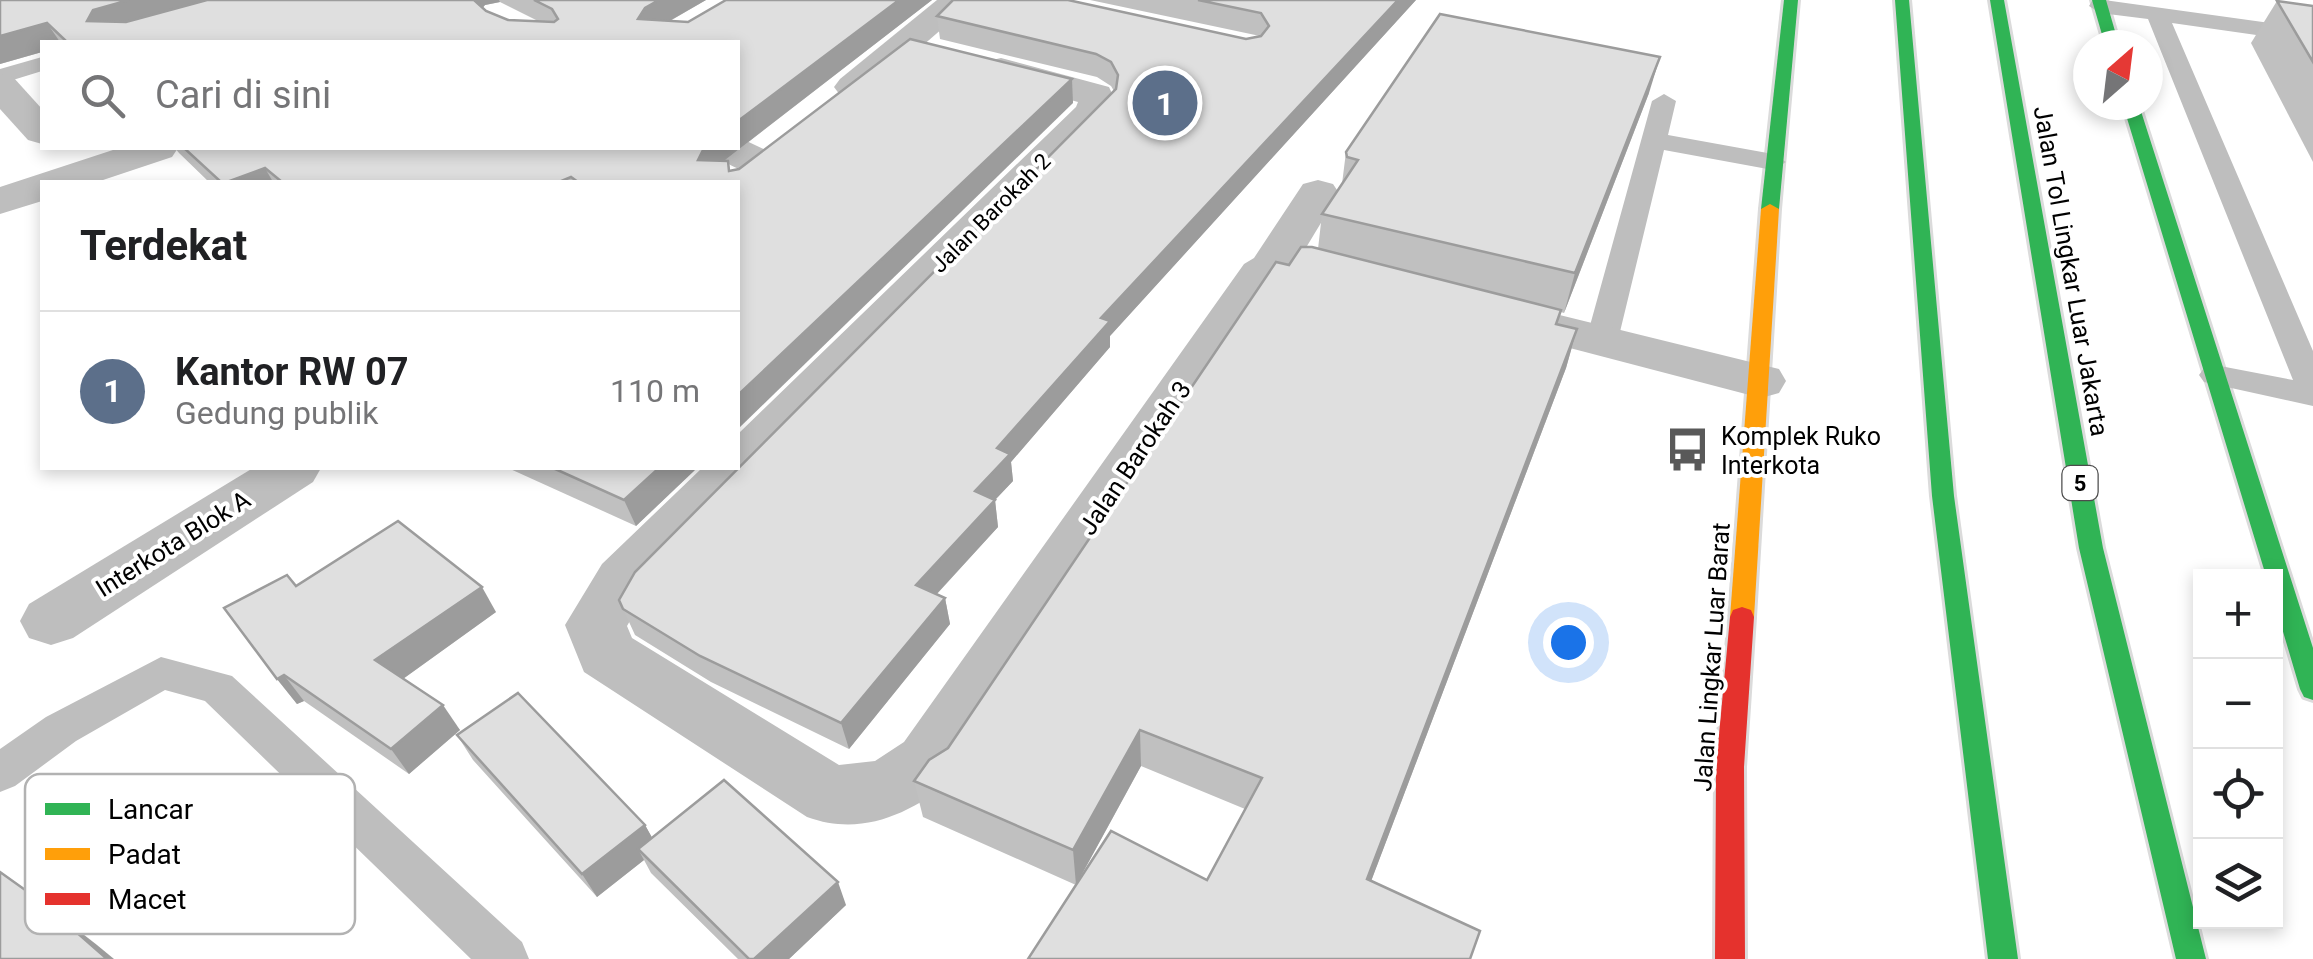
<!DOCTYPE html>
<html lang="id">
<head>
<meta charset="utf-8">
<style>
  body { margin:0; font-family:Roboto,sans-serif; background:#f6f6f6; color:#202124 }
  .controls { position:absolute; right:30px; bottom:30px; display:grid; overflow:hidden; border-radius:0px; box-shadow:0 5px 15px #0003 }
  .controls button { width:90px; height:90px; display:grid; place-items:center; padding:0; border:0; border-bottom:2px solid #e0e0e0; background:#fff; color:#202124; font:50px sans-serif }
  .compass { position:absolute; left:2073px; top:30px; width:90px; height:90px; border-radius:50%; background:#fff; box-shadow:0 5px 15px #0003; rotate:28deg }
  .you { position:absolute; left:1568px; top:642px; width:35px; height:35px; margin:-25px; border:8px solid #fff; border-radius:50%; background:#1a73e8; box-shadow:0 0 0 15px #1a73e833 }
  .badge { display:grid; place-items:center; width:65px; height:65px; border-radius:50%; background:#111827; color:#fff; font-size:32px; font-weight:700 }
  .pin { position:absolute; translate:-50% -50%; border:5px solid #fff; box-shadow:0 2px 10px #0006 }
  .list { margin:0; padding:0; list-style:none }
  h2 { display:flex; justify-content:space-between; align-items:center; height:130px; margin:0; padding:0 40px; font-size:42px }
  h2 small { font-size:32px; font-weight:400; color:#757577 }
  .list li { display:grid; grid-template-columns:65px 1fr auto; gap:30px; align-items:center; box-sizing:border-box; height:160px; padding:0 40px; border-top:2px solid #e0e0e0 }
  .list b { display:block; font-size:38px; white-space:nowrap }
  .list p { margin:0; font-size:32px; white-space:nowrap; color:#757577 }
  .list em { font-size:32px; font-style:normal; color:#757577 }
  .icon { flex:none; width:55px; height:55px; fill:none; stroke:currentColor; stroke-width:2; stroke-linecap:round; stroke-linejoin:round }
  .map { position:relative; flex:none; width:2313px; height:959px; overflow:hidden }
  .search { position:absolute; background:#fff; box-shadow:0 5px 15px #0003; left:40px; top:40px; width:700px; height:110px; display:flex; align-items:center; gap:25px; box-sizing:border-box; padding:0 35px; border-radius:0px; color:#757577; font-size:38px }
  .panel { position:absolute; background:#fff; box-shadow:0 5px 15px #0003; left:40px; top:180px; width:700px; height:290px; border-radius:0px }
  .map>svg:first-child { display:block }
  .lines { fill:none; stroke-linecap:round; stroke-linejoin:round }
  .fast-casing { stroke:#dbdbdb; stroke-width:6 }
  .slow-casing { stroke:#dbdbdb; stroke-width:6 }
  .jam-casing { stroke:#dbdbdb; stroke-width:6 }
  .lane { fill:#bebebe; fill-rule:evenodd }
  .street { fill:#bebebe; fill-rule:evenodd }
  .fast { fill:#30b455; fill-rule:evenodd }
  .slow { fill:#ff9f0a; fill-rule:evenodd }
  .jam { fill:#e5322d; fill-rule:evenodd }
  .wall { fill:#c0c0c0; fill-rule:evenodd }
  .shaded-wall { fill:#9c9c9c }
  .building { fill:#dfdfdf; stroke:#9c9c9c; stroke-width:2.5 }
  .labels { text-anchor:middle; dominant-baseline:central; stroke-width:8; stroke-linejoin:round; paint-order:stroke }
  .far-street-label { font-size:22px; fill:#000; stroke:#fff }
  .shield { fill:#fff; stroke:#4c4c4c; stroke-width:2.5 }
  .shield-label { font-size:22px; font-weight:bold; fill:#000 }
  .street-label { font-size:25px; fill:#000; stroke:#fff }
  .poi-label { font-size:25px; fill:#000; stroke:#fff; text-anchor:start }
  .key { fill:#fff; stroke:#b2b2b2; stroke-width:2.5 }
  .key-label { font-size:28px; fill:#000 }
</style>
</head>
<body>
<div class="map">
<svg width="2313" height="959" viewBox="0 0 2313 959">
  <rect width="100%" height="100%" fill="#fff"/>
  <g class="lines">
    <defs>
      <g id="fast">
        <polygon points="1784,0 1798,0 1779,209 1770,214 1761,209"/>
        <polygon points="1895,0 1909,0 1954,496 2018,959 1988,959 1932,496"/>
        <polygon points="1990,0 2004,0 2103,548 2206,959 2176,959 2079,548"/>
        <polygon points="2092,0 2106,0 2119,45 2105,45"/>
        <polygon points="2123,105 2139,105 2313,648 2313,700 2304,697 2300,689 2276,608 2276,576 2266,576"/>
      </g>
      <polygon id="slow" points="1770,204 1779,209 1754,617 1751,624 1742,627 1733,624 1730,617 1761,209"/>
      <polygon id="jam" points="1742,607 1751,610 1754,617 1744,767 1745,959 1715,959 1716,767 1730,617 1733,610"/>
    </defs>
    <!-- fast casing -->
    <use href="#fast" class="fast-casing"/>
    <!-- slow casing -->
    <use href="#slow" class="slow-casing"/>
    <!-- jam casing -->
    <use href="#jam" class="jam-casing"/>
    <!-- lane -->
    <g class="lane">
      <polygon points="2104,0 2313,29 2313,43 2172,23 2313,351 2313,406 2204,382 2199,375 2204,368 2215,365 2293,380 2148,19 2100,13 2089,6 2092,1"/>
      <polygon points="42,57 42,71 0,84 0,69"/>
      <polygon points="1664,94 1676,101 1668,135 1773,154 1786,162 1773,170 1664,150 1618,340 1613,347 1591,347 1586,340 1652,101"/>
      <polygon points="161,657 232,676 522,942 529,959 471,959 205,701 165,690 76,741 15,786 0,792 0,749 46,717"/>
    </g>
    <!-- street -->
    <g class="street">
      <polygon points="937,0 975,0 866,95 853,98 840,95 834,87 840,79"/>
      <path d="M 1001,58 L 1109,87 L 1116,102 L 1114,111 L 644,596 L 627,626 L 632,638 L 839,765 L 875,761 L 904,742 L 1244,264 L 1254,258 L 1303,184 L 1318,180 L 1333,184 L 1339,193 L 1304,251 L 1378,270 L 1385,280 L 1378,290 C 1345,298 1307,265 1277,283 L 952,782 C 907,814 862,837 807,817 L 584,672 L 565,625 L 602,564 L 702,468 L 738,468 L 738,434 L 1076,107 L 1078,102 L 988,77 L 982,69 L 988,61 Z"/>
      <polygon points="0,74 13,77 42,109 42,144 28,140 0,109"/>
      <path d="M 738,137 L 772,153 L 778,162 L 772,171 C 750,176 724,167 711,148 L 738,148 Z"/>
      <polygon points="119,148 178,148 172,157 97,182 42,182 42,201 0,214 0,187"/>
      <polygon points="1503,301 1779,369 1786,381 1779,393 1761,398 1486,326 1479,316 1486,306"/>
      <polygon points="253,468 321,468 313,482 73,638 51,645 29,638 20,621 29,604"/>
    </g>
    <!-- fast -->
    <use href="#fast" class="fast"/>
    <!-- slow -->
    <use href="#slow" class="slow"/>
    <!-- jam -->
    <use href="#jam" class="jam"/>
  </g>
  <!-- wall -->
  <g class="wall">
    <path d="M 0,0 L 706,0 L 670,21 L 688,22 L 726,0 L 932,0 L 724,161 L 728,161 L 730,171 L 1072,79 L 1073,103 L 738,182 L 209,182 L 179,153 L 175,148 L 738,148 L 738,42 L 42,42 L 42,52 L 0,64 ZM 500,2 L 540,22 L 508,20 L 486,11 L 482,8 L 485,5 Z"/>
    <polygon points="1090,0 1416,0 1110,336 1110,347 1011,462 1013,481 995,500 998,527 937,594 945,598 950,624 849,749 711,682 635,635 619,600 1114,91 1111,86 1097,77 940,39 937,16 1246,39 1260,36"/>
    <polygon points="2277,1 2313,6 2313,162 2251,43"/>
    <polygon points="1649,93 1564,313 1561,312 1557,324 1577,329 1566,368 1371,881 1207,880 1245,809 1141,766 1076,885 923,817 914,781 948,748 1289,265 1318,249 1322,214 1342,184 1346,152"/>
    <polygon points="508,468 697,468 636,526"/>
    <polygon points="296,586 496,612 403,679 460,730 409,774 304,701 297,704 277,679"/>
    <polygon points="457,735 645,825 652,838 846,905 789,959 738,959 651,873 644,860 597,897 473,760"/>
  </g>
  <!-- shaded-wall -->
  <g class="shaded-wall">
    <polygon points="129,0 223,0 107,33 87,21 93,10"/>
    <polygon points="470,0 499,0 500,2 485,5 476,16"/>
    <polygon points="659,0 706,0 652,31 638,19 645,8"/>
    <polygon points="899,0 932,0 712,170 698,160 704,148 738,148 738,121"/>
    <polygon points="1398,0 1416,0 1110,336 1110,347 1011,462 1013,481 995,500 998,527 921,611 916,585 975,491 997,448 1101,318"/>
    <polygon points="47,23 60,42 42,42 42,52 0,64 0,36"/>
    <polygon points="1660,57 1649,93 1564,313 1575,273"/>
    <polygon points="1072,79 1073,103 738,429 738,395"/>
    <polygon points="265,168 273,182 227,182"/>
    <polygon points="1577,329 1566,368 1359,913 1367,879"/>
    <polygon points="659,468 697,468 636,526 624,500"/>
    <polygon points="482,587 496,612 393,686 375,660"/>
    <polygon points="945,598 950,624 849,749 841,723"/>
    <polygon points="284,675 304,701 297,704 277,679"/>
    <polygon points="443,705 460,730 409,774 391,749"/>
    <polygon points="1140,730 1141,766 1076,885 1073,850"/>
    <polygon points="645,825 658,848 638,849 644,860 597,897 582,874"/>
    <polygon points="838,882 846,905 789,959 754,959"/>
    <polygon points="42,902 97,945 114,959 107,959"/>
  </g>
  <!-- building -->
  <g class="building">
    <polygon points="0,0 129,0 93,10 87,21 126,22 207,0 474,0 486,11 508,20 554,22 558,19 552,9 534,0 659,0 645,8 638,19 688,22 726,0 899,0 738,121 738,42 67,42 47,23 0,36"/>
    <polygon points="953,0 1068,0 1246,39 1261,36 1269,26 1261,13 1198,0 1398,0 1101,318 1110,321 997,448 1010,454 975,491 995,500 916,585 945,598 841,723 700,656 623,609 619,600 635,572 1116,89 1118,75 1111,62 1096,54 937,16"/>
    <polygon points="2277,1 2313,6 2313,62"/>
    <polygon points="1440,14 1660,57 1575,273 1322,214 1358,160 1347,157 1346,152"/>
    <polygon points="910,39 1072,79 738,395 738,182 578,182 571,177 559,182 282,182 265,168 227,182 221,182 184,148 704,148 698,160 728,161 729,171 739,169"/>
    <polygon points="1301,247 1312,247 1561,310 1556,324 1577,329 1367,879 1480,931 1470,959 1028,959 1111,831 1207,880 1262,778 1140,730 1073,850 914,781 929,760 948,748 1276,262 1289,265"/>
    <polygon points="553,468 659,468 624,500"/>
    <polygon points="398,521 482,587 375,660 443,705 391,749 284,675 277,679 224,608 287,575 296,586"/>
    <polygon points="518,693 645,825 582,874 457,735"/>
    <polygon points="724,780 838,882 754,959 749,959 638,849"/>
    <polygon points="0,872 42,902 107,959 0,959"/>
  </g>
  <!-- icons -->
  <defs>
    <symbol id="bus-bare" viewBox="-9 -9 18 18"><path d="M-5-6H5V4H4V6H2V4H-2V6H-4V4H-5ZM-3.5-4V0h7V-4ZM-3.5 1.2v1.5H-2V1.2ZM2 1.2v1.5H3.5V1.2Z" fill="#595959" stroke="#fff" stroke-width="2.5" paint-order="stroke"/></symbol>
  </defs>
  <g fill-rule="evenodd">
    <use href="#bus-bare" x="1656" y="418" width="63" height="63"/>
  </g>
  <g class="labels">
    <!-- far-street labels -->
    <g class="far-street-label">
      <text transform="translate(991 213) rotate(-45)">Jalan Barokah 2</text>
    </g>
    <!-- shield labels -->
    <rect class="shield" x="2062.5" y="466" width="35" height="34" rx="8"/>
    <g class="shield-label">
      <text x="2080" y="483">5</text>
    </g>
    <!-- street labels -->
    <g class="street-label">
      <text transform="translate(2071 271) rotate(80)">Jalan Tol Lingkar Luar Jakarta</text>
      <text transform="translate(1135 458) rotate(-56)">Jalan Barokah 3</text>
      <text transform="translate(173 544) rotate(-32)">Interkota Blok A</text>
      <text transform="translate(1712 657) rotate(-86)">Jalan Lingkar Luar Barat</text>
    </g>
    <!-- poi labels -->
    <g class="poi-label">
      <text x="1721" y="436">Komplek Ruko<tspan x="1721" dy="29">Interkota</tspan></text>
    </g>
  </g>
  <!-- legend -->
  <rect x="25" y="774" width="330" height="160" rx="15" class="key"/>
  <rect x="45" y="803" width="45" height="12" fill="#30b455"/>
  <rect x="45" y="848" width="45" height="12" fill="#ff9f0a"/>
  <rect x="45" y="893" width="45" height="12" fill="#e5322d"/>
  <g class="key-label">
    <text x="108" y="819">Lancar</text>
    <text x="108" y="864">Padat</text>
    <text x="108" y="909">Macet</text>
  </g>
</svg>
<div class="controls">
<button>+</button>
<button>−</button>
<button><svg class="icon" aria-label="locate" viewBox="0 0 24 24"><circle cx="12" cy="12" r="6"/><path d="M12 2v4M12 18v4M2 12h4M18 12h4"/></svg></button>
<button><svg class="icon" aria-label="layers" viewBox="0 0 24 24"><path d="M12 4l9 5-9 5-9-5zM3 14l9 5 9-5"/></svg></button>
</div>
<svg class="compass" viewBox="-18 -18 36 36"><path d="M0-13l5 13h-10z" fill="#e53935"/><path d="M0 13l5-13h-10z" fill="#757577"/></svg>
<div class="you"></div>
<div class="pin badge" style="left:1165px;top:103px;background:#5c6f8a">1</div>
<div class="search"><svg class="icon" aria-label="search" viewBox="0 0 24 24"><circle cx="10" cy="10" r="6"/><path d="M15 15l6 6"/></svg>Cari di sini</div>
<section class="panel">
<h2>Terdekat<small></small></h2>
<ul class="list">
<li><span class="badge" style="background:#5c6f8a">1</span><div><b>Kantor RW 07</b><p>Gedung publik</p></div><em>110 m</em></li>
</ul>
</section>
</div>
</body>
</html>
